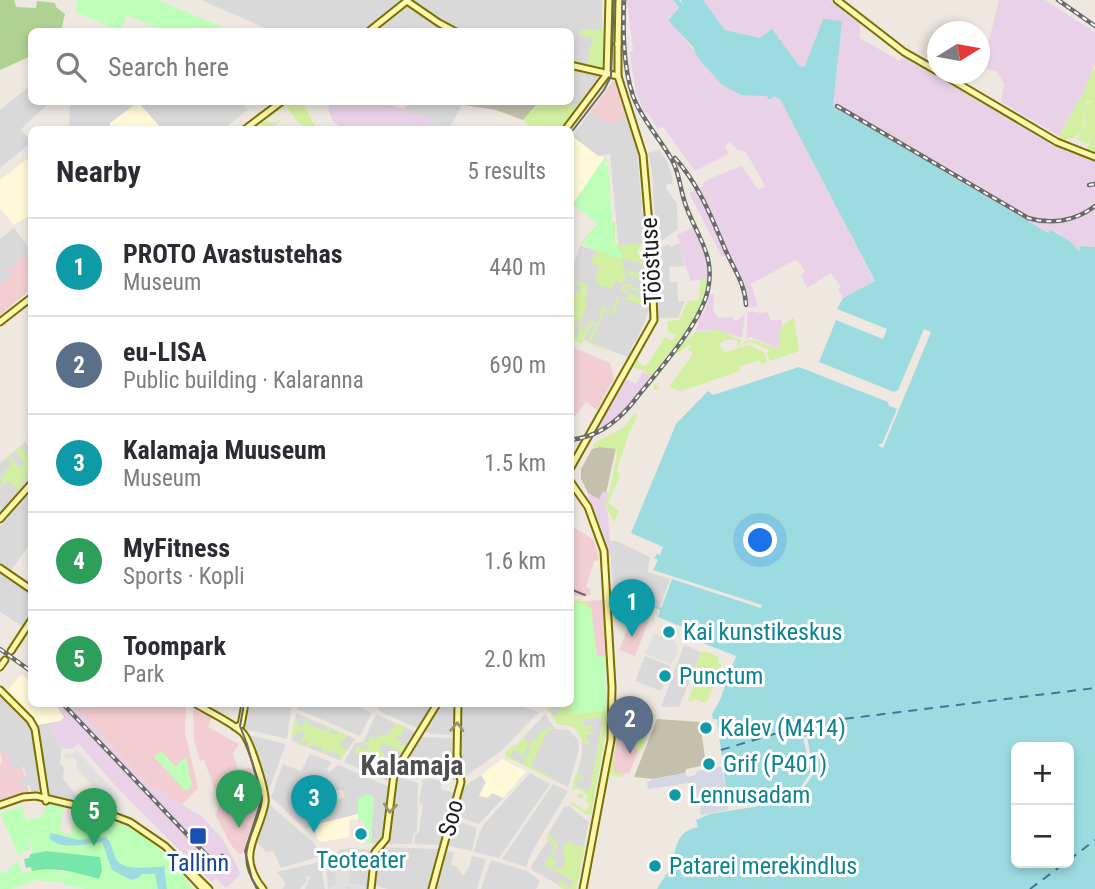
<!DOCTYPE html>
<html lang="en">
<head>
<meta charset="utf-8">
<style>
  body { margin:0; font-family:"Roboto Condensed",sans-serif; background:#f7f7f7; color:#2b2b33 }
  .controls { position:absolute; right:21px; bottom:21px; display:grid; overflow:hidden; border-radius:10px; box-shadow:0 4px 10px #0003 }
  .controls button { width:63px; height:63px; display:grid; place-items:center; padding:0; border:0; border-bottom:2px solid #e1e1e2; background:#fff; color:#2b2b33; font:35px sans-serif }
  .compass { position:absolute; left:927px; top:21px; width:63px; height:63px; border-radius:50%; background:#fff; box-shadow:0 4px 10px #0003; rotate:79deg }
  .you { position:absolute; left:761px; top:541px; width:24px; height:24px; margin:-18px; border:5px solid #fff; border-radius:50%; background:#1a73e8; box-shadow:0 0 0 10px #1a73e833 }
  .badge { display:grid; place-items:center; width:46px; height:46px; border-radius:50%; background:#db2777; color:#fff; font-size:23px; font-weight:700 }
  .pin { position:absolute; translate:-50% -58px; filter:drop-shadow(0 2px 4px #0008) }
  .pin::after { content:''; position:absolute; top:37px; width:24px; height:21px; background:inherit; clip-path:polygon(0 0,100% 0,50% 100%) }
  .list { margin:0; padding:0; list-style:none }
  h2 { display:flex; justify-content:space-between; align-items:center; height:91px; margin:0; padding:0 28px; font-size:30px }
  h2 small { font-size:23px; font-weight:400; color:#7c7c81 }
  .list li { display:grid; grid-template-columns:46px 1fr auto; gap:21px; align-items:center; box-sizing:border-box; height:98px; padding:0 28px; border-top:2px solid #e1e1e2 }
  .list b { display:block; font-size:26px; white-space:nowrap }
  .list p { margin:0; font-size:23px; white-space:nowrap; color:#7c7c81 }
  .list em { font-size:23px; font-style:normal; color:#7c7c81 }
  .icon { flex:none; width:38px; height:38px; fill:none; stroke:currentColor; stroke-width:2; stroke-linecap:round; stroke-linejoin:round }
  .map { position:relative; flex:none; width:1095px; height:889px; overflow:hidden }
  .search { position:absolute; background:#fff; box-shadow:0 4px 10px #0003; left:28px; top:28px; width:546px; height:77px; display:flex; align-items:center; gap:18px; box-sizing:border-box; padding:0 24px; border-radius:10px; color:#7c7c81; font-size:26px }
  .panel { position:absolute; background:#fff; box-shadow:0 4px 10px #0003; left:28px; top:126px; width:546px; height:581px; border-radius:10px }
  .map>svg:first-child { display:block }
  .residential { fill:#dad9d9 }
  .commercial { fill:#f2ced2 }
  .industrial { fill:#e9d2e8 }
  .education { fill:#fff9d9 }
  .construction { fill:#c4c0ab }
  .grass { fill:#d3efa1 }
  .forest { fill:#aed291 }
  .park { fill:#bdfeb8 }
  .pitch { fill:#76e6aa }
  .parking { fill:#e0e0e0 }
  .plaza { fill:#d5d7e5 }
  .water { fill:#9cdce1; fill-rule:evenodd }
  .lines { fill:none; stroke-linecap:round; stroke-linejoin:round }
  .stream { stroke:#9cdce1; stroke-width:2 }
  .ferry { stroke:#397a9c; stroke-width:2; stroke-dasharray:9 7; stroke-linecap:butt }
  .secondary-casing { stroke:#767100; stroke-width:9 }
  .secondary { stroke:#fff7ae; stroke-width:5 }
  .tram { stroke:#6a6a6a; stroke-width:2 }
  .rail-casing { stroke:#6a6a6a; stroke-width:4.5 }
  .rail { stroke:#fff; stroke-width:2; stroke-dasharray:5; stroke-linecap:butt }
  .oneway { stroke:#99946c }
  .culture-dot { fill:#0f9aa8; stroke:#fff; stroke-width:2.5 }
  .transit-dot { fill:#1a4fb4; stroke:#fff; stroke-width:2.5 }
  .labels { text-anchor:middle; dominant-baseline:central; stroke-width:6; stroke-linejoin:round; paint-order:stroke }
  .street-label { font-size:24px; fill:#1c1c1c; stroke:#fff }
  .culture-label { font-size:24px; fill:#0d838f; stroke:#fff; text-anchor:start }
  .transit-label { font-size:24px; fill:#164399; stroke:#fff }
  .quarter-label { font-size:28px; font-weight:bold; fill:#4f4f4f; stroke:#fff }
</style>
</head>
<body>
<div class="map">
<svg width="1095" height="889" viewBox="0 0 1095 889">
  <rect width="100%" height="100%" fill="#efe8e1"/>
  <!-- residential -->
  <g class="residential">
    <polygon points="201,0 602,0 603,65 598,78 567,119 544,102 570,102 570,32 272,31"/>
    <polygon points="31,85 32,102 50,102 21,129 31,142 31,148 28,145 0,168 0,110"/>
    <polygon points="70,102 241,102 248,110 223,129 69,130"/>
    <polygon points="410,102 457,102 462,105 449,129 404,109"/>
    <polygon points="590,112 609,124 627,116 636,143 645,240 634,254 648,259 650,307 637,340 633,344 628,357 571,335 571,273 580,245 622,260 624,253 618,242 610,154 598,156 572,136"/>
    <polygon points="659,150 667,161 672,176 673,184 667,184 666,188 677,204 678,229 656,245 652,169 648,153"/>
    <polygon points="14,228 31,251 8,270 12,275 0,284 0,239"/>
    <polygon points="669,244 671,247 677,244 685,266 669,267 670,282 677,282 678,301 685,301 678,318 658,318 656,249"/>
    <polygon points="25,442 31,450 31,480 0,517 0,463"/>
    <polygon points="31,490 31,542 10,572 0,565 0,526"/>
    <polygon points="609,541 617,541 650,557 648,572 670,579 660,607 616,589 613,585"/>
    <polygon points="0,571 31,593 31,617 24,627 0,612"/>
    <polygon points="684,645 701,652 679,707 661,707"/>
    <polygon points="645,656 671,666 661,691 635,681"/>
    <polygon points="0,688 6,691 37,725 49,722 55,737 62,747 60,763 64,768 63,778 79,799 78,804 50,798 48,792 33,794 29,785 22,786 19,779 26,776 24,767 12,770 6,751 0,752"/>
    <polygon points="250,704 292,704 287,739 244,729"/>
    <polygon points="299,704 352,704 372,713 360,736 297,709"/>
    <polygon points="380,704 435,704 419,729 383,713 378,709"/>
    <polygon points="439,704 456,704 455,735 431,734 423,731"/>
    <polygon points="460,704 515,704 539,712 501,751 465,777 462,776 459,752"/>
    <polygon points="555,704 569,704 602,711 603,719 589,795 574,786 582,754 582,739 578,731 571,726 557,724 549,710"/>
    <polygon points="296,713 356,739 339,760 292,741"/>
    <polygon points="376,714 417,733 388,781 344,762 355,743 363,742"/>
    <polygon points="545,714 555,729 569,730 578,740 579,750 568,787 506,756"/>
    <polygon points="249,735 286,744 268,792 265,792 253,742"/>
    <polygon points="419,737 455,738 459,781 426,775 418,778 398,773"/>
    <polygon points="310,754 332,762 327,769 329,772 338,765 390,787 385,835 382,844 371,843 373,797 358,799 358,814 319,824 323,820 328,803 345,797 342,790 332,791 328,778 322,812 316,814 318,820 313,822 306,830 271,797 283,764 301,771"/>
    <polygon points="530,773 550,784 499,858 474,852 480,831 485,823"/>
    <polygon points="481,775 492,793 503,798 479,824 453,815 460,789"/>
    <polygon points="396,776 418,783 417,831 413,834 412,844 389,844"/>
    <polygon points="427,778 442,781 441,789 455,793 441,845 414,844 415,835 419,832 423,805 419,802 423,780"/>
    <polygon points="553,784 568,791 532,852 526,867 502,859"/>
    <polygon points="270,805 315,844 318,857 281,868 273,851 266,852 254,839 266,806"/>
    <polygon points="569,806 589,822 575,889 566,889 532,870 531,866 551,836 548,834 564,807"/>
    <polygon points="452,819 477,828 472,851 445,845"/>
    <polygon points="381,847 438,849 429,889 388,889 373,885 377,853"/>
    <polygon points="349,848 373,850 369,889 328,889 326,861 332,860 333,865 338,869 337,853 340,850"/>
    <polygon points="444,851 454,852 451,865 456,866 463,876 470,866 472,856 486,859 477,889 433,889"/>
    <polygon points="491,860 527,871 540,881 536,889 481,889"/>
    <polygon points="320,862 325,889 305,889 311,875 309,877 306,876 307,881 300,889 282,889 286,884 277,872"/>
  </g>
  <!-- commercial -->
  <g class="commercial">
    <polygon points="613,81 618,85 626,117 609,124 590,112"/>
    <polygon points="31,251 31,289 0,315 0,284 11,275 8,270"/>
    <polygon points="570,346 610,363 614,378 597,410 586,402 571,421"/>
    <polygon points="570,525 594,540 599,560 594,561 586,587 590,589 591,594 584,597 571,595"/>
    <polygon points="602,600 606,656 597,657 591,608 574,602"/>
    <polygon points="634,614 646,619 648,623 635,656 619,650"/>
    <polygon points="71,704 186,704 185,732 198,788 182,805 152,787"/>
    <polygon points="193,705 212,717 208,727 239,744 233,754 238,769 252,768 260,799 243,853 239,854 231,845 215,814 220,804 204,760 200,761 194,740"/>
    <polygon points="619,725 638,752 629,773 614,776 611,774"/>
    <polygon points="6,751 12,770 22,767 25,777 19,779 22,786 27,785 29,792 0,802 0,764 2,763 0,752"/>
  </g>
  <!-- industrial -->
  <g class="industrial">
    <polygon points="627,0 673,0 679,9 668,18 722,85 744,94 774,96 780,98 875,282 843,298 838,289 841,287 831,273 807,288 801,275 805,272 799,262 795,260 751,284 758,306 750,308 745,305 740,282 726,255 722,257 689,193 704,186 703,183 716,176 742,166 758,190 765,186 746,152 738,150 729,142 725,146 729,154 695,171 663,127 658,129 647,112 644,112 636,92 631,62 630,52 633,50"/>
    <polygon points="703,0 830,0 860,23 860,38 900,61 903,57 1066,151 1095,161 1095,247 1080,246 1079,251 1058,233 1051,230 1048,234 833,105 841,21 805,67 800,67 760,38 725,30"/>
    <polygon points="999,0 1045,0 1095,32 1095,64 1084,92 1059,136 1001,102 1004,84 997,72 980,66 980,60 986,53"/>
    <polygon points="330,102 378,102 404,109 450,129 342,129 332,120 328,108"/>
    <polygon points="693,227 703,246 707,264 707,279 691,281 677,244 680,243 677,235"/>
    <polygon points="709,294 714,294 713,310 718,318 733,317 734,320 738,320 745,314 742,338 718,330 696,331 701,314 704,314"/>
    <polygon points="748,311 761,313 767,311 771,320 782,320 779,349 751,337 746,338"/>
    <polygon points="643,371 650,377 622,412 602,430 598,426 626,379 636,384"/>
    <polygon points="603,491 609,493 605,505 608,514 611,555 609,556 602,530 588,496 588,493"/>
    <polygon points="55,704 71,704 152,787 201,816 223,839 241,874 226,888 216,878 212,882 121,792 78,743 73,748 64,749 55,737 49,722 58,707"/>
  </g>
  <!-- education -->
  <g class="education">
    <polygon points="138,102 161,128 111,129 110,123"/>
    <polygon points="572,136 598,156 605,157 574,202 571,199"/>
    <polygon points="31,156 31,215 14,225 0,208 0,180"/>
    <polygon points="22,674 31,682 32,704 55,704 64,717 60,721 37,725 7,693 6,691"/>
    <polygon points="502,759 526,771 503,798 492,793 488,798 479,796 486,782 481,775"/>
    <polygon points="358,814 358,819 350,820 349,837 321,842 318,840 314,825"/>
  </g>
  <!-- construction -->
  <g class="construction">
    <polygon points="457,102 539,102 523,120 496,110 464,105"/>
    <polygon points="600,447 616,448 606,493 603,491 599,499 588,493 581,479 581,469 592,449"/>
    <polygon points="657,719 700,722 706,765 686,769 685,773 653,779 634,777"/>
  </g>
  <!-- grass -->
  <g class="grass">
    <polygon points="606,0 607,0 606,66 604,66 603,70 588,64 590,45 593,45 591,43 593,42 593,38 579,35 581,29 591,29 593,32 594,29 603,29 605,64"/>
    <path d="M 1093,69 L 1095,70 L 1095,156 L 1086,152 L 1092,134 L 1087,144 L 1077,139 L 1085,124 L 1085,108 L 1088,102 L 1092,103 L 1091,101 L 1087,101 C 1082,111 1088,126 1078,135 C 1075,138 1067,139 1062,142 L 1057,140 L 1084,92 Z"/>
    <polygon points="283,102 304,102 303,103 315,126 318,126 310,129 298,122 286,106 264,121 275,123 283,118 272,129 256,123 264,117 262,122 279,108 265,116"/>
    <polygon points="539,102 548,102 551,104 553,102 568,102 577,109 561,129 553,125 545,129 533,129 523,120"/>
    <polygon points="615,222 615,243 622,245 643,243 636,253 642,255 645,253 648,266 624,259 615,246 623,259 622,263 625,273 631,275 627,271 629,269 643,276 643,280 647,282 626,274 625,279 645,287 648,283 651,284 651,293 645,291 645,287 625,280 624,278 623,282 644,291 635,288 642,293 631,289 630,286 626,287 625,291 645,299 647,295 645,293 651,295 652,309 620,297 627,298 630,295 621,290 623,285 626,285 616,280 612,289 597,284 598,281 595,280 599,266 589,262 593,259 597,249 581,243 596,226 602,232 598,224"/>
    <polygon points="571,279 587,285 585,304 587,304 581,320 584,334 590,322 598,324 602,306 612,312 617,297 620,298 613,315 604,311 591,342 609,352 590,344 589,339 596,326 592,324 582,344 571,339 571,335 577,337 581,327 576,325 574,328 571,327 571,321 579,325 581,321 571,317 571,312 573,313 575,308 571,306 573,299 575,299 573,298 576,291 580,292 582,287 573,283 571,285"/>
    <path d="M 707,279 C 705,317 674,347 652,375 L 650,377 L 645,371 L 632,367 L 637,361 L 644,366 L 647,365 L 665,337 L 672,341 L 676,334 L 668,332 L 667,321 L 679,320 L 688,301 L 699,300 L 700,280 Z"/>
    <polygon points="794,317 799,351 770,361 767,353 769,350 751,342 743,344 744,341 754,340 779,349 781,326"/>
    <polygon points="719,330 741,340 740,346 738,346 737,340 724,340 719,345 725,352 750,345 764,352 767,362 761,364 759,360 739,367 740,371 681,391 669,387 693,354 688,349 692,346 690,345 673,356 653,383 661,388 654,390 653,380 680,346 695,332"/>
    <path d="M 636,412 L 637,417 L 629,433 L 617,470 L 620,476 L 608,503 L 619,511 L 614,522 L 605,505 C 610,492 616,463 617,449 L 600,447 L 594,448 L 593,445 L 598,441 L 623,428 Z"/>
    <polygon points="23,444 21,448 24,451 27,450 24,453 29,458 31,456 31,467 25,474 28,480 24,482 18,478 25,485 22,484 20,486 22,489 20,491 8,481 0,488 2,483 0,475 2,477 5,475 4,471 9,468 12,461 9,458 6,461 4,460 12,453 11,457 19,468 25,463 15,451"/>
    <path d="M 571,599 L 589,603 L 597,657 L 605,656 L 607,712 L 603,713 L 607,713 L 607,726 L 591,815 L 585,814 L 570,803 L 572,802 L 586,811 L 590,805 L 585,801 L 587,798 L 583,796 L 581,799 L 577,795 L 580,793 L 587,798 L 588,795 L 576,788 L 573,791 L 572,789 L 576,773 L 583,777 L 583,781 L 577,778 L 576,785 L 583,789 L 590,790 L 603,719 L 596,718 L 584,720 L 584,727 L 592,725 L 592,729 L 584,730 L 593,731 L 593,734 L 587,734 L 586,739 L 590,740 L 589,744 L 584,744 C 574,723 576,728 556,723 L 553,717 L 559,711 L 560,705 L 553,706 L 550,713 L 547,708 L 550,704 L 570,704 Z"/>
    <polygon points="702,651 713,654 719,658 718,663 722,665 706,703 694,699 692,702 688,700 698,675 693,673"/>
    <polygon points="615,711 652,712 656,715 653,722 651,723 642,751 640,749 639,753 619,726 614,753 612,752 611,755 614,756 613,762 615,763 614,771 625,776 616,777 609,774"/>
    <polygon points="307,718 307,723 326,732 328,728 316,721 337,731 331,730 330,732 336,735 334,739 338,731 347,735 343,742 339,741 338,744 342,744 341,747 347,750 340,760 340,755 335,753 333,758 333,752 327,750 325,754 322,753 324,749 318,746 315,751 316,745 311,744 309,748 306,747 308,742 304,740 301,744 303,746 299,745 305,732 297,731 295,736 293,735 292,741 298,744 291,741 294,719 297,721 296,724 302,729"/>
    <polygon points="396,723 410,730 404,729 401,734 404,737 398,735 395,738 403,744 398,744 408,747 405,753 383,743 379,750 385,753 383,760 374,757 368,773 366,772 367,767 363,765 359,769 364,757 354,752 358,745 360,748 368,750 370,747 363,743 363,741 368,743 370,737 375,739 383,734 387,736"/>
    <polygon points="554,727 546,734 531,766 552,777 551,779 522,764 531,748 527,746 524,756 514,749 510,757 520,761 519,763 506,757 505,753 514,744 514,748 524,737 530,745 544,730"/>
    <polygon points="548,833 558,845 551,859 560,864 555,863 553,866 557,869 560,867 559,870 563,867 566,857 559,853 564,853 562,846 565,847 569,841 579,847 585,846 581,866 575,862 581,868 576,889 564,889 559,886 560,880 570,888 574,881 544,865 554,848 553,843 546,838"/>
  </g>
  <!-- forest -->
  <polygon class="forest" points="0,0 14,0 16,7 36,8 37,1 55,3 56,7 65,14 61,31 32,32 31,56 0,70"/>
  <!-- park -->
  <g class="park">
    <polygon points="77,0 158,0 231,31 164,31 127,15 120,31 76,12"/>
    <polygon points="605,157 608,161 604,163 604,166 608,166 614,242 623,255 618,258 585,246 584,241 598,224 573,204"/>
    <polygon points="571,601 591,608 597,657 605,656 606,711 571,714"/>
    <polygon points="161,751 175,766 186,757 192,786 186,791 154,757"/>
    <polygon points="367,794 374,797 371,843 365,843 364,820 358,819 358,799"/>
    <path d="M 46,804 L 63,808 L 60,831 L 71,835 L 75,811 C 130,821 162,842 193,889 L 86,889 L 65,885 L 64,882 L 41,881 L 40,879 L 11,889 L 0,889 L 0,871 L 7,872 L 17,861 L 22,873 L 42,869 L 78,873 L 99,857 L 46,851 L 31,854 L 32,849 L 30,839 L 30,848 L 19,856 L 0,813 L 22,806 L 26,821 L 43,816 Z"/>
  </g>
  <!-- pitch -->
  <path class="pitch" d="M 46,851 L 100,857 L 102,871 L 99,879 C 78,873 55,866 32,871 L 31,867 L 26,868 L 24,859 L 29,858 L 31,854 Z"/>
  <!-- parking -->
  <g class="parking">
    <polygon points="654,633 674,641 678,646 674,663 673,661 671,664 645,654"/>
    <polygon points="76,750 121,798 117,803 112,798 107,801 114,810 114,812 89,806 100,795 103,797 76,768 77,760 72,756 69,759 64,758 65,753 73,754"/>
    <polygon points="374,850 371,867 361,867 361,871 350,870 349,883 369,887 369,889 351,889 351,887 347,886 346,889 328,889 336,884 334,867 338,870 339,866 342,865 338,858 360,856 360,860 347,860 346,866 371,866"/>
  </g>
  <!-- plaza -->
  <polygon class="plaza" points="722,766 728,810 701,815 695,782 648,789 647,782 653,779 685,773 688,777 695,775 697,771"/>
  <!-- water -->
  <g class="water">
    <path d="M 673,0 L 679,0 L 683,5 L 681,0 L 703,0 L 725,30 L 760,38 L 772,29 L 800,67 L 805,66 L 823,19 L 842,21 L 833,106 L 1048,233 L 1051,230 L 1071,242 L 1079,251 L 1080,246 L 1095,247 L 1095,889 L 657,889 C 662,881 668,873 671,864 C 678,846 675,832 698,827 L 696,820 L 710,814 L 785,802 L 790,808 L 814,773 L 807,737 L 803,737 L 811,772 L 794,797 L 728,806 L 717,719 L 713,719 L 712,714 L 720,700 L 736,656 L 695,640 L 697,633 L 658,617 L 672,579 L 761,608 L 762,605 L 653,570 L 658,560 L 654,558 L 657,554 L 660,555 L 663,547 L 631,533 L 676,424 L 708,391 L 713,395 L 799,367 L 888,402 L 889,406 L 897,409 L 882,444 L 879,444 L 879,446 L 883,448 L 931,332 L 924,329 L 898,390 L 894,392 L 819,362 L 836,320 L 883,339 L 887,329 L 837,309 L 843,298 L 875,281 L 780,99 L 774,96 L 771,99 L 768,99 L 767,96 L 741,95 L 722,85 L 698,58 L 693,47 L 668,20 L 679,8 ZM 1016,747 L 1069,747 L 1069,863 L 1016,863 Z"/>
    <path d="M 51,833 L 78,840 L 106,837 C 112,843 112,850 115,857 C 121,873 149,866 162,867 L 164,865 L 167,889 L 158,889 L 155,874 L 142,874 L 138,878 L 131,880 L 112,870 L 102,842 C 86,844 60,851 49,838 Z"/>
  </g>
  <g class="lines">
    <!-- stream -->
    <polyline class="stream" points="633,598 661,609"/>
    <!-- ferry -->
    <g class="ferry">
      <polyline points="721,750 811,723 1095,688"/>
      <polyline points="1069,860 1095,840"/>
      <polyline points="1030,889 1065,863"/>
    </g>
    <defs>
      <g id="secondary">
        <polyline points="837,0 904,52 937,71"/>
        <polyline points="407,1 439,23 456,32"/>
        <polyline points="368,32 408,0"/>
        <polyline points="618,45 619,0"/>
        <polyline points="570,65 618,76"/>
        <polyline points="942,74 1057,142 1095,157"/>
        <polyline points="244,130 281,102"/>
        <polyline points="565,130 607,74 609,0"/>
        <polyline points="0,322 32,297"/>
        <polyline points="570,469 654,320 651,248 643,155 618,76 618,43"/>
        <polyline points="570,481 588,507 604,551 612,687 611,740 583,889"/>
        <polyline points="0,519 32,483"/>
        <polyline points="0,568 32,590"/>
        <polyline points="11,651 32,619"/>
        <polyline points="0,667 5,660"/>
        <polyline points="0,690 30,720 35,729 46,801"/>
        <path d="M 196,704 C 211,713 229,721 242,732 C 250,739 267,793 265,803 C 259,837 235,854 263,889"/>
        <polyline points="235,727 241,725 245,704"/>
        <polyline points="0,805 23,797 36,796 104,812 130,822 165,846 209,889"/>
        <polyline points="175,859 203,889"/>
        <polyline points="371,889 375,852 386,839 394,774 437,704"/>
        <polyline points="432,889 461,782 457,755 458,704"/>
      </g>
    </defs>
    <!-- secondary casing -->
    <use href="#secondary" class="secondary-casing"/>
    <!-- secondary -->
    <use href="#secondary" class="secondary"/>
    <!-- tram -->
    <g class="tram">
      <polyline points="570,134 604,90 611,76 614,0"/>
      <polyline points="570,589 585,595"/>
      <polyline points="244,704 240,726 247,744 262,798 245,851 252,879 257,889"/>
    </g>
    <defs>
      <g id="rail">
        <polyline points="1058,0 1095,26"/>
        <path d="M 837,106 L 1028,218 C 1051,225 1076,221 1095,206"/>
        <path d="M 675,158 C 699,185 711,216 725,249 C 733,268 745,283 746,305"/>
        <polyline points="1089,185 1095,184"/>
        <path d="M 570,440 C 596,437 613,425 630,406 C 654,375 694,333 706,297 C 718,258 698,239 686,206 C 680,190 680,174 672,160 C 659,137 642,120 633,96 C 623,66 623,31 624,0"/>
        <polyline points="0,649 32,672"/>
        <polyline points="63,704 217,866"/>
        <polyline points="222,856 225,859"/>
      </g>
    </defs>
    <!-- rail casing -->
    <use href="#rail" class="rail-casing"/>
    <!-- rail -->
    <use href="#rail" class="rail"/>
  </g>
  <!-- one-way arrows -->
  <defs><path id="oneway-chevron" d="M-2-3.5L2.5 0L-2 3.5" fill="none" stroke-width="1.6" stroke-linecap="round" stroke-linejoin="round" transform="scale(1.75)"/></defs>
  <g class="oneway">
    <use href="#oneway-chevron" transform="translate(457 727) rotate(-88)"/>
    <use href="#oneway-chevron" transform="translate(390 808) rotate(96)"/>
  </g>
  <!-- markers -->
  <g class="culture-dot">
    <circle cx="669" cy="632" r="7"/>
    <circle cx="665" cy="676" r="7"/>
    <circle cx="706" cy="728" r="7"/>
    <circle cx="709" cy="764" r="7"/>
    <circle cx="675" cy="795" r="7"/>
    <circle cx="361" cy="834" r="7"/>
    <circle cx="655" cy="866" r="7"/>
  </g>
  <rect class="transit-dot" x="189" y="827" width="18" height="18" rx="3.5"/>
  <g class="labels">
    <!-- street labels -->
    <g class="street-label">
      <text transform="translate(651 261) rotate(-93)">Tööstuse</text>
      <text transform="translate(451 818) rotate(-75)">Soo</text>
    </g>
    <!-- culture labels -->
    <g class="culture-label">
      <text x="683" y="632">Kai kunstikeskus</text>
      <text x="679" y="676">Punctum</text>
      <text x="720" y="728">Kalev (M414)</text>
      <text x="723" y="764">Grif (P401)</text>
      <text x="689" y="795">Lennusadam</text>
      <text x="361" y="860" text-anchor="middle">Teoteater</text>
      <text x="669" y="866">Patarei merekindlus</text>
    </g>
    <!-- transit labels -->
    <g class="transit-label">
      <text x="198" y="863">Tallinn</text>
    </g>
    <!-- quarter labels -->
    <g class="quarter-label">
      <text x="412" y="765">Kalamaja</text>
    </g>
  </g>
</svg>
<div class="controls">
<button>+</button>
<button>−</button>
</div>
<svg class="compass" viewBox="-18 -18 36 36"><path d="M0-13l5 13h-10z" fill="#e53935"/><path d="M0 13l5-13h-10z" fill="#7c7c81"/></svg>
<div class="you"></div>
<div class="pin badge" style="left:632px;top:637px;background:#0f9aa8">1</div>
<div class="pin badge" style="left:630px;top:754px;background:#5c6f8a">2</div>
<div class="pin badge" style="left:314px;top:833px;background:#0f9aa8">3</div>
<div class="pin badge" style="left:239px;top:828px;background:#2e9e5b">4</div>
<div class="pin badge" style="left:94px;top:846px;background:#2e9e5b">5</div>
<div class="search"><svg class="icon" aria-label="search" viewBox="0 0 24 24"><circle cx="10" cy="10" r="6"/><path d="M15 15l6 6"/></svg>Search here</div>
<section class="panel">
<h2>Nearby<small>5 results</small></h2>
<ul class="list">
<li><span class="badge" style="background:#0f9aa8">1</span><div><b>PROTO Avastustehas</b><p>Museum</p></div><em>440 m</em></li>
<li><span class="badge" style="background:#5c6f8a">2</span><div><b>eu-LISA</b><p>Public building · Kalaranna</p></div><em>690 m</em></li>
<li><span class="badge" style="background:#0f9aa8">3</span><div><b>Kalamaja Muuseum</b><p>Museum</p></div><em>1.5 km</em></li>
<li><span class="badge" style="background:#2e9e5b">4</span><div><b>MyFitness</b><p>Sports · Kopli</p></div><em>1.6 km</em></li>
<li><span class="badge" style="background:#2e9e5b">5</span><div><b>Toompark</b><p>Park</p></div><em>2.0 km</em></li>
</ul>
</section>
</div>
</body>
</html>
